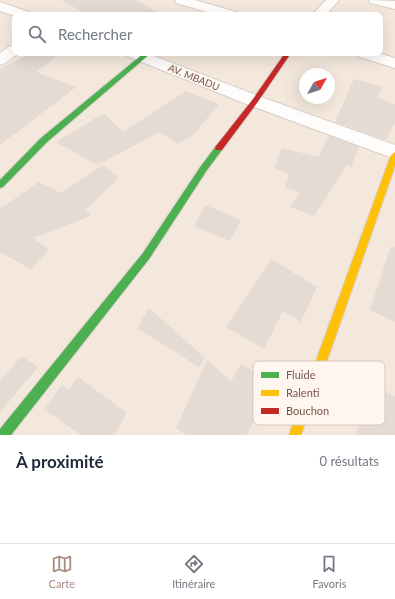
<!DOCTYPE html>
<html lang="fr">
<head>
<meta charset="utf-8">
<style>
  body { margin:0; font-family:Lato,sans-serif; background:#f6f6f7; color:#1f2937 }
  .compass { position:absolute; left:299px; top:68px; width:36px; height:36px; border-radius:50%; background:#fff; box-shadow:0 4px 16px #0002; rotate:51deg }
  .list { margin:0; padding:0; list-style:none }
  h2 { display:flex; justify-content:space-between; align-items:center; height:52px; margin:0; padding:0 16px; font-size:17px }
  h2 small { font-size:13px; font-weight:400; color:#747a83 }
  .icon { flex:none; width:22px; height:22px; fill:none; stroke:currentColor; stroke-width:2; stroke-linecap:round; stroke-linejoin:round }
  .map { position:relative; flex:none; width:395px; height:435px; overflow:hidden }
  .search { position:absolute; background:#fff; box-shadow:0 4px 16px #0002; left:12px; right:12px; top:12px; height:44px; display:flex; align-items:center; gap:10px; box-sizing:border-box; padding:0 14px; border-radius:8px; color:#747a83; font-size:15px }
  .sheet { height:108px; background:#fff }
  nav { display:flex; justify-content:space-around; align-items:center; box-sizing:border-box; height:56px; border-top:1px solid #e0e1e3; background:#fff; font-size:11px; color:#747a83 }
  nav a { display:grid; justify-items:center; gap:2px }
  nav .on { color:#a58d84 }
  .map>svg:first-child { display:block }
  .residential { fill:#f4e8dd; fill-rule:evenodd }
  .building { fill:#e5dad4 }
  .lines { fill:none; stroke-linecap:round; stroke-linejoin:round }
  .street-casing { stroke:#d8ceca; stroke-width:2 }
  .fast-casing { stroke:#d8cec9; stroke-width:2 }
  .slow-casing { stroke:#d8cec9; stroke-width:2 }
  .jam-casing { stroke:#d8cec9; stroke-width:2 }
  .street { fill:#fefdfc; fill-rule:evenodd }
  .fast { fill:#4caf50; fill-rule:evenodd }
  .slow { fill:#ffc107; fill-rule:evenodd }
  .jam { fill:#c62828; fill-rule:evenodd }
  .labels { text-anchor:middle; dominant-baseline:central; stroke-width:3; stroke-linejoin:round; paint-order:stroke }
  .far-street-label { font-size:10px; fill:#79564b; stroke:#fff7ef }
  .key { fill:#fff7ef; stroke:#d7c7be; stroke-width:1 }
  .key-label { font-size:11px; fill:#79564b }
</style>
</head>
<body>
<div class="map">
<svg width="395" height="435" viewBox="0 0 395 435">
  <rect width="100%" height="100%" fill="#f8f3ed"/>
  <!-- residential -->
  <path class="residential" d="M 0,0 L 395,0 L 395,435 L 0,435 ZM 15,15 L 380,15 L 380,53 L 15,53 ZM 305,74 L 329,74 L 329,98 L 305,98 Z"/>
  <!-- building -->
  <g class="building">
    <polygon points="61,0 137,0 161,15 118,15 112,12 109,15 88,15"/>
    <polygon points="31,53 60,53 36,72 76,87 0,145 0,69"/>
    <polygon points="354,79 382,87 377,98 395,104 395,122 386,140 335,122"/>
    <polygon points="186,91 219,104 194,134 178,144 160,132 97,165 56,142 104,113 123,132"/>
    <polygon points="328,136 359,147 351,167 347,165 314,216 290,207 300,192 285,188 289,174 274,168 282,148 319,157"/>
    <polygon points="103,165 119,178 86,209 91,216 33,238 49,250 30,269 0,252 0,209 39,182 61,193"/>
    <polygon points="205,205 241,220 230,241 194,226"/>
    <polygon points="391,246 395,247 395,322 370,310"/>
    <polygon points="271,259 317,287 301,322 283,311 264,349 226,327"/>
    <polygon points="149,308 205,358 199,367 137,328"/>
    <polygon points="22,356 38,367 0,412 0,380"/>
    <polygon points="207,360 231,381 241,364 273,382 251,397 261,405 247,435 187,435 176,428"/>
    <polygon points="78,377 127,413 114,435 81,435 44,409 62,385 69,390"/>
    <polygon points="364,380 395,397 395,435 356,435 359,425 349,414"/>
  </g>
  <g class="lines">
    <defs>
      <g id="street">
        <polygon points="175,0 195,0 236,12 238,15 217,15 176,3"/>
        <polygon points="326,0 339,0 326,15 312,15"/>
        <polygon points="369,0 395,1 395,9 370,3"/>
        <polygon points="0,2 29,12 31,15 15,15 15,16 0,11"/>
        <polygon points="15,45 15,53 19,53 5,63 0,65 0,53 10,46"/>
        <polygon points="124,53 146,53 261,97 395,145 395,159 249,105 127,56"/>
        <polygon points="354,53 378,53 395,58 395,68 357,56"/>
      </g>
      <g id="fast">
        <polygon points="144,53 151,53 47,142 3,187 0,188 0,180 41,138"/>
        <polygon points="219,145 222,146 223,148 222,150 207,170 149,259 11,435 0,435 0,429 143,253 201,166 216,146"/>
      </g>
      <polygon id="slow" points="395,152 395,166 301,435 289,435 391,155"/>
      <polygon id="jam" points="285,53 291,53 257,103 222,150 216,150 215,148 216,146 253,99"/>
    </defs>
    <!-- street casing -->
    <use href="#street" class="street-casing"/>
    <!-- fast casing -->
    <use href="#fast" class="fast-casing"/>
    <!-- slow casing -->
    <use href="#slow" class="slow-casing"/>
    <!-- jam casing -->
    <use href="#jam" class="jam-casing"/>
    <!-- street -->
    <use href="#street" class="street"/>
    <!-- fast -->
    <use href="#fast" class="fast"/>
    <!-- slow -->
    <use href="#slow" class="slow"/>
    <!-- jam -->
    <use href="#jam" class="jam"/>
  </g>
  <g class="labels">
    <!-- far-street labels -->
    <g class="far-street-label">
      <text transform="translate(194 77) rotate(22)">AV. MBADU</text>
    </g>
  </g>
  <!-- legend -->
  <rect x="253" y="361" width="132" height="64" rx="6" class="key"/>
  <rect x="261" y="372" width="18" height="6" fill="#4caf50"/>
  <rect x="261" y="390" width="18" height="6" fill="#ffc107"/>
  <rect x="261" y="408" width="18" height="6" fill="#c62828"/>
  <g class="key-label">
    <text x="286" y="379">Fluide</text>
    <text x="286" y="397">Ralenti</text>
    <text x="286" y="415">Bouchon</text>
  </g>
</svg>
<svg class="compass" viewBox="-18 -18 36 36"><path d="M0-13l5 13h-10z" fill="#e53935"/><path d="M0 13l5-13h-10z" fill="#747a83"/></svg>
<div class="search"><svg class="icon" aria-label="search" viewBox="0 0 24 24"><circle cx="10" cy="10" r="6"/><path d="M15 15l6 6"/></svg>Rechercher</div>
</div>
<section class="sheet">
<h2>À proximité<small>0 résultats</small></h2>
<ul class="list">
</ul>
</section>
<nav>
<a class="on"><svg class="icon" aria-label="map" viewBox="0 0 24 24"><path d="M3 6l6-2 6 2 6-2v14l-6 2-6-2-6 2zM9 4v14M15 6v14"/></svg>Carte</a>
<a><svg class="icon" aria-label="directions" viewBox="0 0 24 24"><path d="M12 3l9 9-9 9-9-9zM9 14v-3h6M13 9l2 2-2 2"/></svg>Itinéraire</a>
<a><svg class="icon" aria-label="saved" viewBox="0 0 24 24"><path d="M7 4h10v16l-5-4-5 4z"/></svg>Favoris</a>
</nav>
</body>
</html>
